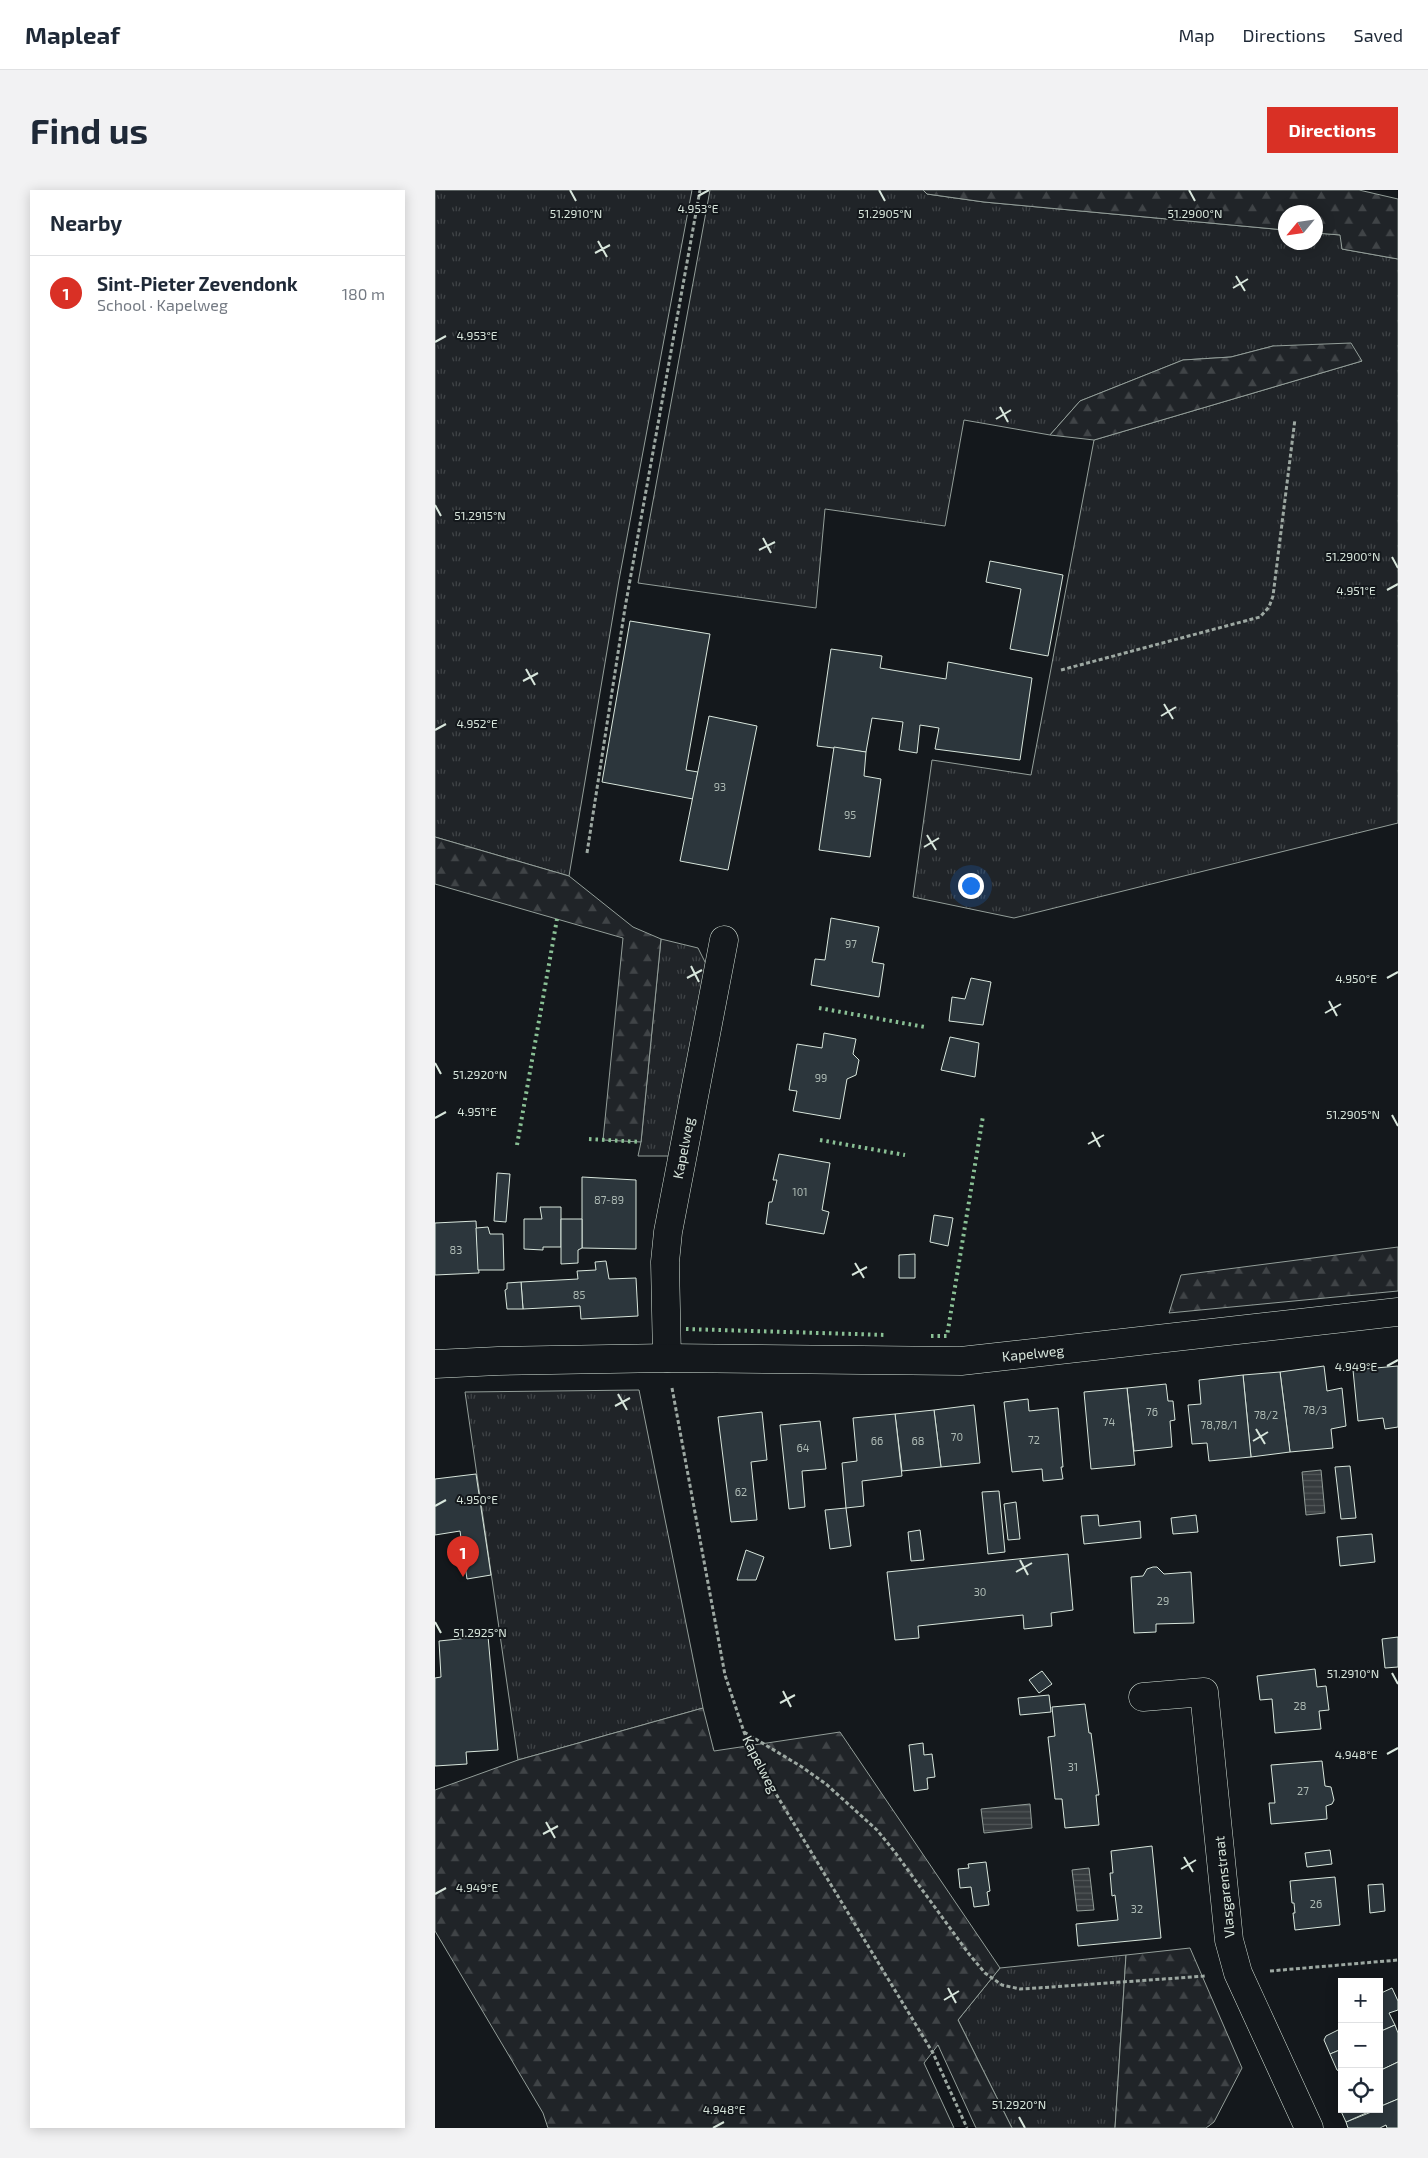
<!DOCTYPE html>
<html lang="en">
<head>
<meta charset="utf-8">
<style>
  body { margin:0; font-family:"Exo 2",sans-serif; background:#f2f2f3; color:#1f2937 }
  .controls { position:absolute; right:15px; bottom:15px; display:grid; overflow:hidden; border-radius:0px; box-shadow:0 2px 12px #0003 }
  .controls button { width:45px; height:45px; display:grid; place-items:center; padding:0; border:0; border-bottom:1px solid #e0e1e3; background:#fff; color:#1f2937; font:25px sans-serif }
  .compass { position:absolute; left:843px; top:15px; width:45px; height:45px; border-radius:50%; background:#fff; box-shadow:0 2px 12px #0003; rotate:241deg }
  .you { position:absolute; left:535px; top:695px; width:18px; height:18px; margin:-12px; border:4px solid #fff; border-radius:50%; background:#1a73e8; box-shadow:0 0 0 8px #1a73e833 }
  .badge { display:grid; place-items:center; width:32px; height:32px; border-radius:50%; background:#d93025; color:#fff; font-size:16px; font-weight:700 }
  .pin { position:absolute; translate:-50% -41px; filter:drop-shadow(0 1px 2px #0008) }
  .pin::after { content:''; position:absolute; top:26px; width:18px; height:15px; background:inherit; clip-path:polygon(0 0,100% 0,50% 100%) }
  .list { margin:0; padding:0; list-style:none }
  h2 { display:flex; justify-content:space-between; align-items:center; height:65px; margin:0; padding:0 20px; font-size:21px }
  h2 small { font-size:16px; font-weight:400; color:#747a83 }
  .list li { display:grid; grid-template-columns:32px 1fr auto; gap:15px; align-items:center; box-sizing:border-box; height:75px; padding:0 20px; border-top:1px solid #e0e1e3 }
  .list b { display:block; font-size:19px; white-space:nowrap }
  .list p { margin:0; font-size:16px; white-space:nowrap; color:#747a83 }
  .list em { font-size:16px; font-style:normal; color:#747a83 }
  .icon { flex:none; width:28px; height:28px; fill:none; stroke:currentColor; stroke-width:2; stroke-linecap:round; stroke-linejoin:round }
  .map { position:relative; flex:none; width:963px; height:1938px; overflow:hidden; border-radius:0px }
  header { display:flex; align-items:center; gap:30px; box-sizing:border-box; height:70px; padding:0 25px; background:#fff; border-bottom:1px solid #e0e1e3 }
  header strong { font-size:24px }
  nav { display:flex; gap:28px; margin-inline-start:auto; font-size:18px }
  .intro { display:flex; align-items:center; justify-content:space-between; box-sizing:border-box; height:120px; padding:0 30px }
  h1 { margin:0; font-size:35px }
  .button { padding:12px 22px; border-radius:0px; background:#d93025; color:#fff; font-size:18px; font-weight:700 }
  main { display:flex; gap:30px; padding:0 30px }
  aside { flex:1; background:#fff; border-radius:0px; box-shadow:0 2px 12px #0003 }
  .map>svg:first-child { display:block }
  .grass { fill:url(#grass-tufts); stroke:#939e99 }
  .forest { fill:url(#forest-firs); stroke:#939e99 }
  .water { fill:url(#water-rules); stroke:#939e99 }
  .building { fill:#2c363c; stroke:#d8e6dc }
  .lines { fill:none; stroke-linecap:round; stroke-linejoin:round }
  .minor-casing { stroke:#d8e6dc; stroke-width:29 }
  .path { stroke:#9da8a2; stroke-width:3; stroke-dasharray:4 2.5; stroke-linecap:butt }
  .minor { stroke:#14181c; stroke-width:28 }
  .hedge { stroke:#8ac095; stroke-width:4; stroke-dasharray:2.5 4; stroke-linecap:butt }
  .ticks { fill:none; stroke:#d8e6dc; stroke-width:2 }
  .labels { text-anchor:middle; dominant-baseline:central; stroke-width:4; stroke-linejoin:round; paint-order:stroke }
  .number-label { font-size:11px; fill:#adbab4 }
  .street-label { font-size:14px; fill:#d8e6dc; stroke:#14181c }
  .ticks-label { font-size:12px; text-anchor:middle; fill:#d8e6dc; stroke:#14181c; stroke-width:4; stroke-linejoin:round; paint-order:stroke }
</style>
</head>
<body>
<header>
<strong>Mapleaf</strong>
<nav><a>Map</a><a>Directions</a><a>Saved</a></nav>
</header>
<div class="intro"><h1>Find us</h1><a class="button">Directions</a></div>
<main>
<aside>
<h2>Nearby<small></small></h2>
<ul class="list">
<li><span class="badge">1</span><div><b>Sint-Pieter Zevendonk</b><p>School · Kapelweg</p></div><em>180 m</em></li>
</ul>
</aside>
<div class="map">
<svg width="963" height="1938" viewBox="0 0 963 1938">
  <defs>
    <pattern id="grass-tufts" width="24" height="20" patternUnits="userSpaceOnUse" patternTransform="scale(1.25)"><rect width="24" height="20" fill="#202428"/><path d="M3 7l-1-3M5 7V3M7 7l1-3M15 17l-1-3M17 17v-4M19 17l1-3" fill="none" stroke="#404447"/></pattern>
    <pattern id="forest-firs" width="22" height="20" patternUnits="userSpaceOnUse" patternTransform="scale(1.25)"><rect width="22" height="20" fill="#202428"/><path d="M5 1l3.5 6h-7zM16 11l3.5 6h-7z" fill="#404447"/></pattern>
    <pattern id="water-rules" width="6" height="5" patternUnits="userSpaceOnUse" patternTransform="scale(1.25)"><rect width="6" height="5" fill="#363b3e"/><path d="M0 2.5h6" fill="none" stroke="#525759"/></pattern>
  </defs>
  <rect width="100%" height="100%" fill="#14181c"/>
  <!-- grass -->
  <g class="grass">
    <polygon points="0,0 257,0 184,390 134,686 0,647"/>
    <polygon points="275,0 488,0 492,4 549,12 850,40 851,52 881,52 881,43 906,45 907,59 963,69 963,633 579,728 478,707 497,570 596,585 659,250 927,171 838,156 796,167 748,170 645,211 615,245 529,230 510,336 390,319 381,418 203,393"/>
    <polygon points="226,749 263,758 271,774 239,966 203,966 206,952"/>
    <polygon points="204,1200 268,1518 83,1570 30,1202"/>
    <polygon points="691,1765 680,1938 577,1938 523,1830 565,1778"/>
  </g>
  <!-- forest -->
  <g class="forest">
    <polygon points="488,0 924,0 963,9 963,69 907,59 905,45 881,43 881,22 851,22 850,40 549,12 492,4"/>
    <polygon points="916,153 927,171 659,250 615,245 645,211 748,170 796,167 838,156"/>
    <polygon points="0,647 134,686 198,737 226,749 206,952 168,950 188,748 0,694"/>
    <polygon points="963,1057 963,1101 734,1123 746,1085"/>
    <polygon points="268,1518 279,1561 405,1542 565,1778 523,1830 577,1938 541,1938 503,1855 489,1873 519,1938 113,1938 108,1923 0,1741 0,1600 83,1570"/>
    <polygon points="755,1758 807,1878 779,1932 771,1938 680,1938 691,1765"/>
  </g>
  <!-- water -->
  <g class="water">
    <polygon points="886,1280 890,1323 871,1325 867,1282"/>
    <polygon points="595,1614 597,1638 549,1643 546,1619"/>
    <polygon points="654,1678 659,1720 642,1721 637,1680"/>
  </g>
  <!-- building -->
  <g class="building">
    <polygon points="555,371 628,385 613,466 575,459 586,399 551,392"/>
    <polygon points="195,431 275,444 251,580 263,582 258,609 167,592"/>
    <polygon points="396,459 447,466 445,478 511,489 513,472 597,488 585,570 500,559 504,538 485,535 482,563 464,560 468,532 437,528 431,562 382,556"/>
    <polygon points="274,526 322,536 293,680 245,671"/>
    <polygon points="399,557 431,562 429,586 446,589 435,667 384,660"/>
    <polygon points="396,728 444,737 437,772 449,774 444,807 376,795 380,769 390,770"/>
    <polygon points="536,788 556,792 548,835 514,831 517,807 530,809"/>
    <polygon points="389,843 421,849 418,864 424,870 421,885 412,889 405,929 358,921 362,901 354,900 362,854 387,858"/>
    <polygon points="515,847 544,853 540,887 506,880"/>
    <polygon points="344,964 395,973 387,1020 394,1022 389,1044 331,1034 334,1012 337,1012 342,990 338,990"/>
    <polygon points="62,983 75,984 71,1032 59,1031"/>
    <polygon points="147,987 201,990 201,1059 147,1058"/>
    <polygon points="105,1017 126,1017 126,1057 108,1057 108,1060 89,1059 89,1029 107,1029"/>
    <polygon points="499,1025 518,1028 513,1056 495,1052"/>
    <polygon points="126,1029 147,1029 147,1058 143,1060 143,1073 126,1074"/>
    <polygon points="41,1031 44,1083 0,1085 0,1033"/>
    <polygon points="53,1037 55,1044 68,1044 69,1080 43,1080 41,1038"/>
    <polygon points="480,1064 480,1088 464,1088 464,1065"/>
    <polygon points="171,1071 174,1089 201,1088 203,1126 146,1129 145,1116 88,1119 86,1092 143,1089 142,1081 161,1080 160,1072"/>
    <polygon points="86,1092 88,1119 72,1119 70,1100 72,1099 72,1093"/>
    <polygon points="889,1176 892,1201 907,1198 911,1236 896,1239 898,1258 855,1262 845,1182"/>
    <polygon points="963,1176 963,1237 950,1239 948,1228 923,1231 918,1180"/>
    <polygon points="845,1182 855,1262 816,1267 808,1185"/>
    <polygon points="808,1185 816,1267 774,1271 772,1253 757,1254 753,1215 766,1214 764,1190"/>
    <polygon points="731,1194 733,1211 738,1211 740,1230 735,1231 737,1257 699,1261 692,1198"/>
    <polygon points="692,1198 700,1275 656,1279 649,1202"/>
    <polygon points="593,1209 594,1221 623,1218 628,1277 626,1277 628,1289 608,1291 607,1279 577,1282 569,1212"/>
    <polygon points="539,1215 545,1273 506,1277 499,1220"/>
    <polygon points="499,1220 506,1277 467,1281 460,1224"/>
    <polygon points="327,1222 332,1270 316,1272 322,1330 296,1332 283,1227"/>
    <polygon points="460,1224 467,1286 427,1291 429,1316 411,1318 407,1273 422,1271 418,1228"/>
    <polygon points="385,1231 391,1279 367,1281 370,1317 354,1319 345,1235"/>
    <polygon points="915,1276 921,1328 906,1329 900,1277"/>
    <polygon points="41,1284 56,1385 32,1389 25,1341 0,1345 0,1289"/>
    <polygon points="564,1301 570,1362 553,1364 547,1302"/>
    <polygon points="581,1312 585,1349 573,1350 569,1314"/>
    <polygon points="411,1318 416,1356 395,1359 390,1320"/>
    <polygon points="663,1325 664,1336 705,1331 706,1348 649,1354 646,1326"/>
    <polygon points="761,1325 763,1342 738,1344 736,1328"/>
    <polygon points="485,1340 489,1370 476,1371 473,1342"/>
    <polygon points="937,1344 940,1372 905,1376 902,1347"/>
    <polygon points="311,1360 329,1367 321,1390 302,1390"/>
    <polygon points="633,1364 638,1420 616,1423 617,1436 589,1439 588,1425 483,1436 484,1448 460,1450 452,1382"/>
    <polygon points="718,1377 722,1377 729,1384 756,1382 759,1433 721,1434 721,1442 699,1443 696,1387 708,1386 712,1379"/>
    <polygon points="53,1446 63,1560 31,1562 32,1574 0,1576 0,1488 6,1487 4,1451"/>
    <polygon points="963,1447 963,1477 950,1478 947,1449"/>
    <polygon points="880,1479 882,1497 891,1496 894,1520 884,1521 886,1539 840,1543 837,1509 825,1510 822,1486"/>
    <polygon points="607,1481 617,1494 604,1503 594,1490"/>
    <polygon points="614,1505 616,1522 585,1525 583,1508"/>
    <polygon points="650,1514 654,1543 656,1543 664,1605 661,1605 664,1635 630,1638 627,1609 620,1609 613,1547 620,1546 617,1517"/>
    <polygon points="488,1553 489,1565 497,1564 500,1587 492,1588 493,1599 479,1601 474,1555"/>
    <polygon points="887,1571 890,1596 896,1597 899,1610 897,1614 891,1616 892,1629 836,1634 834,1613 840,1613 836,1575"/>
    <polygon points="717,1656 726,1748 643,1756 641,1734 683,1730 680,1705 677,1706 675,1683 678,1683 676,1661"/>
    <polygon points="895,1660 897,1674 872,1677 870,1663"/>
    <polygon points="551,1672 555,1701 552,1702 554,1715 539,1717 536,1697 525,1698 523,1679 534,1678 533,1674"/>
    <polygon points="900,1687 905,1735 860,1740 858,1723 860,1723 859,1713 857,1713 855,1691"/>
    <polygon points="948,1694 950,1721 935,1723 933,1695"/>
    <polygon points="957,1798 963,1811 963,1820 954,1823 960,1835 944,1842 944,1804"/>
    <polygon points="960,1835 963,1843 963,1872 944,1881 944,1842"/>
    <polygon points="907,1838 907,1859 895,1864 889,1850 891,1846"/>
    <polygon points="907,1859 907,1881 906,1882 902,1880 895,1864"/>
    <polygon points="963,1872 963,1909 944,1917 944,1881"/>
    <polygon points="963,1909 963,1938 952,1938 951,1935 945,1938 913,1938 911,1932 944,1919 944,1917"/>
    <polygon points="907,1913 907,1919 940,1919 911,1932 904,1917"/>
  </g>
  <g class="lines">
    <defs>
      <g id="minor">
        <polyline points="232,1168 230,1072 233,1042 289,750"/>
        <polyline points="0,1174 63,1171 232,1168 526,1171 963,1122"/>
        <polyline points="708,1507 769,1502 794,1750 803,1783 874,1938"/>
      </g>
    </defs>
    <!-- minor casing -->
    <use href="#minor" class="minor-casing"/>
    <!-- path -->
    <g class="path">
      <polyline points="626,480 825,427 834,417 838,406 860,229"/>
      <polyline points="152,663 190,418 265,0"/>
      <polyline points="237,1198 290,1485 309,1542 324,1576 498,1863 532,1938"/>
      <polyline points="309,1542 367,1577 391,1594 442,1640 459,1661 534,1764 550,1783 567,1795 585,1799 602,1798 771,1786"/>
      <polyline points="835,1781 963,1770"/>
    </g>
    <!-- minor -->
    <use href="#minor" class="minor"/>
    <!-- hedge -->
    <g class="hedge">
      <polyline points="384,818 490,837"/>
      <polyline points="154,949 206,952"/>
      <polyline points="385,950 470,965"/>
      <polyline points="82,955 122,729"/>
      <polyline points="251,1139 452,1145"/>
      <polyline points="496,1146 512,1146 548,926"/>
    </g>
  </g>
  <!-- ticks -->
  <path class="ticks" d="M 135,0 L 141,11M 444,0 L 450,11M 754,0 L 760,11M 263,6 L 274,0M 163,51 L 172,67M 160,63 L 175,55M 801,86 L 810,101M 798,98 L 813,89M 0,152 L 11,146M 565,217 L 573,232M 561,229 L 576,220M 0,315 L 6,326M 328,348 L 336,363M 324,360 L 340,352M 957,367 L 963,378M 952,400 L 963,394M 91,479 L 100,495M 88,491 L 103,483M 729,514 L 738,529M 726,526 L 741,517M 0,540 L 11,534M 492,645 L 501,660M 489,657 L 504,648M 256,776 L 264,792M 252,788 L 267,780M 952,788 L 963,782M 894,811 L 902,826M 890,823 L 906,814M 0,873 L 6,884M 957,925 L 963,936M 0,928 L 11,922M 657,942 L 665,957M 653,954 L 669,945M 420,1073 L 429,1088M 417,1085 L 432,1077M 952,1176 L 963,1170M 183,1204 L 192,1220M 180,1216 L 195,1208M 821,1239 L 830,1254M 818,1251 L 833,1242M 0,1316 L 11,1310M 585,1370 L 593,1385M 581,1382 L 597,1373M 0,1432 L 6,1443M 957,1483 L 963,1494M 348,1501 L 356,1517M 345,1513 L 360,1505M 952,1564 L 963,1558M 111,1632 L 120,1648M 108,1644 L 123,1636M 749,1667 L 758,1682M 746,1679 L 761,1670M 0,1704 L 11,1698M 513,1798 L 521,1813M 509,1810 L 524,1801M 584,1927 L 590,1938M 278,1938 L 289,1932"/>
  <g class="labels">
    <!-- number labels -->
    <g class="number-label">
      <text x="285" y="596">93</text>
      <text x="415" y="624">95</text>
      <text x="416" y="753">97</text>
      <text x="386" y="887">99</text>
      <text x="365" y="1001">101</text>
      <text x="174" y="1009">87-89</text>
      <text x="21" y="1059">83</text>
      <text x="144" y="1104">85</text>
      <text x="880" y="1219">78/3</text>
      <text x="717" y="1221">76</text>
      <text x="831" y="1224">78/2</text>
      <text x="674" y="1231">74</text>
      <text x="784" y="1234">78,78/1</text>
      <text x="522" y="1246">70</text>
      <text x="599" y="1249">72</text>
      <text x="442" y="1250">66</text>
      <text x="483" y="1250">68</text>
      <text x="368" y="1257">64</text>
      <text x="306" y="1301">62</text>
      <text x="545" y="1401">30</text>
      <text x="728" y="1410">29</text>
      <text x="865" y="1515">28</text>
      <text x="638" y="1576">31</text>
      <text x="868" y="1600">27</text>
      <text x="881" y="1713">26</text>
      <text x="702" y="1718">32</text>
    </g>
    <!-- street labels -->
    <g class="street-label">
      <text transform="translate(248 958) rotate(-79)">Kapelweg</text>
      <text transform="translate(598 1163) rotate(-6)">Kapelweg</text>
      <text transform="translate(326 1574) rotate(63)">Kapelweg</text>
      <text transform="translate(789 1697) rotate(-96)">Vlasgarenstraat</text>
    </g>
  </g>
  <g class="ticks-label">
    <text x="263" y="23">4.953°E</text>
    <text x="141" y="28">51.2910°N</text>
    <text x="450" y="28">51.2905°N</text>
    <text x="760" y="28">51.2900°N</text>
    <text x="42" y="150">4.953°E</text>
    <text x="45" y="330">51.2915°N</text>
    <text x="918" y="371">51.2900°N</text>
    <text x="921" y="405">4.951°E</text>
    <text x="42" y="538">4.952°E</text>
    <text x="921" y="793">4.950°E</text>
    <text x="45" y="889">51.2920°N</text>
    <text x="42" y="926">4.951°E</text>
    <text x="918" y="929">51.2905°N</text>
    <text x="921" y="1181">4.949°E</text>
    <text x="42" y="1314">4.950°E</text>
    <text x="45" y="1447">51.2925°N</text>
    <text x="918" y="1488">51.2910°N</text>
    <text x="921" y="1569">4.948°E</text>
    <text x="42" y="1702">4.949°E</text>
    <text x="584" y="1919">51.2920°N</text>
    <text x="289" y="1924">4.948°E</text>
  </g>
</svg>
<div class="controls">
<button>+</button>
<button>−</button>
<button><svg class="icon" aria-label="locate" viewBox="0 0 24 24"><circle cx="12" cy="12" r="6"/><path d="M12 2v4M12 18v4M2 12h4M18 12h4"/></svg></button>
</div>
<svg class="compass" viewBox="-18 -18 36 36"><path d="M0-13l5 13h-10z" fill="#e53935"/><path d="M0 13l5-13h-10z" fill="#747a83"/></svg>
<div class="you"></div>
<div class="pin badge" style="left:28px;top:1387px">1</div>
</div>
</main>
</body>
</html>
